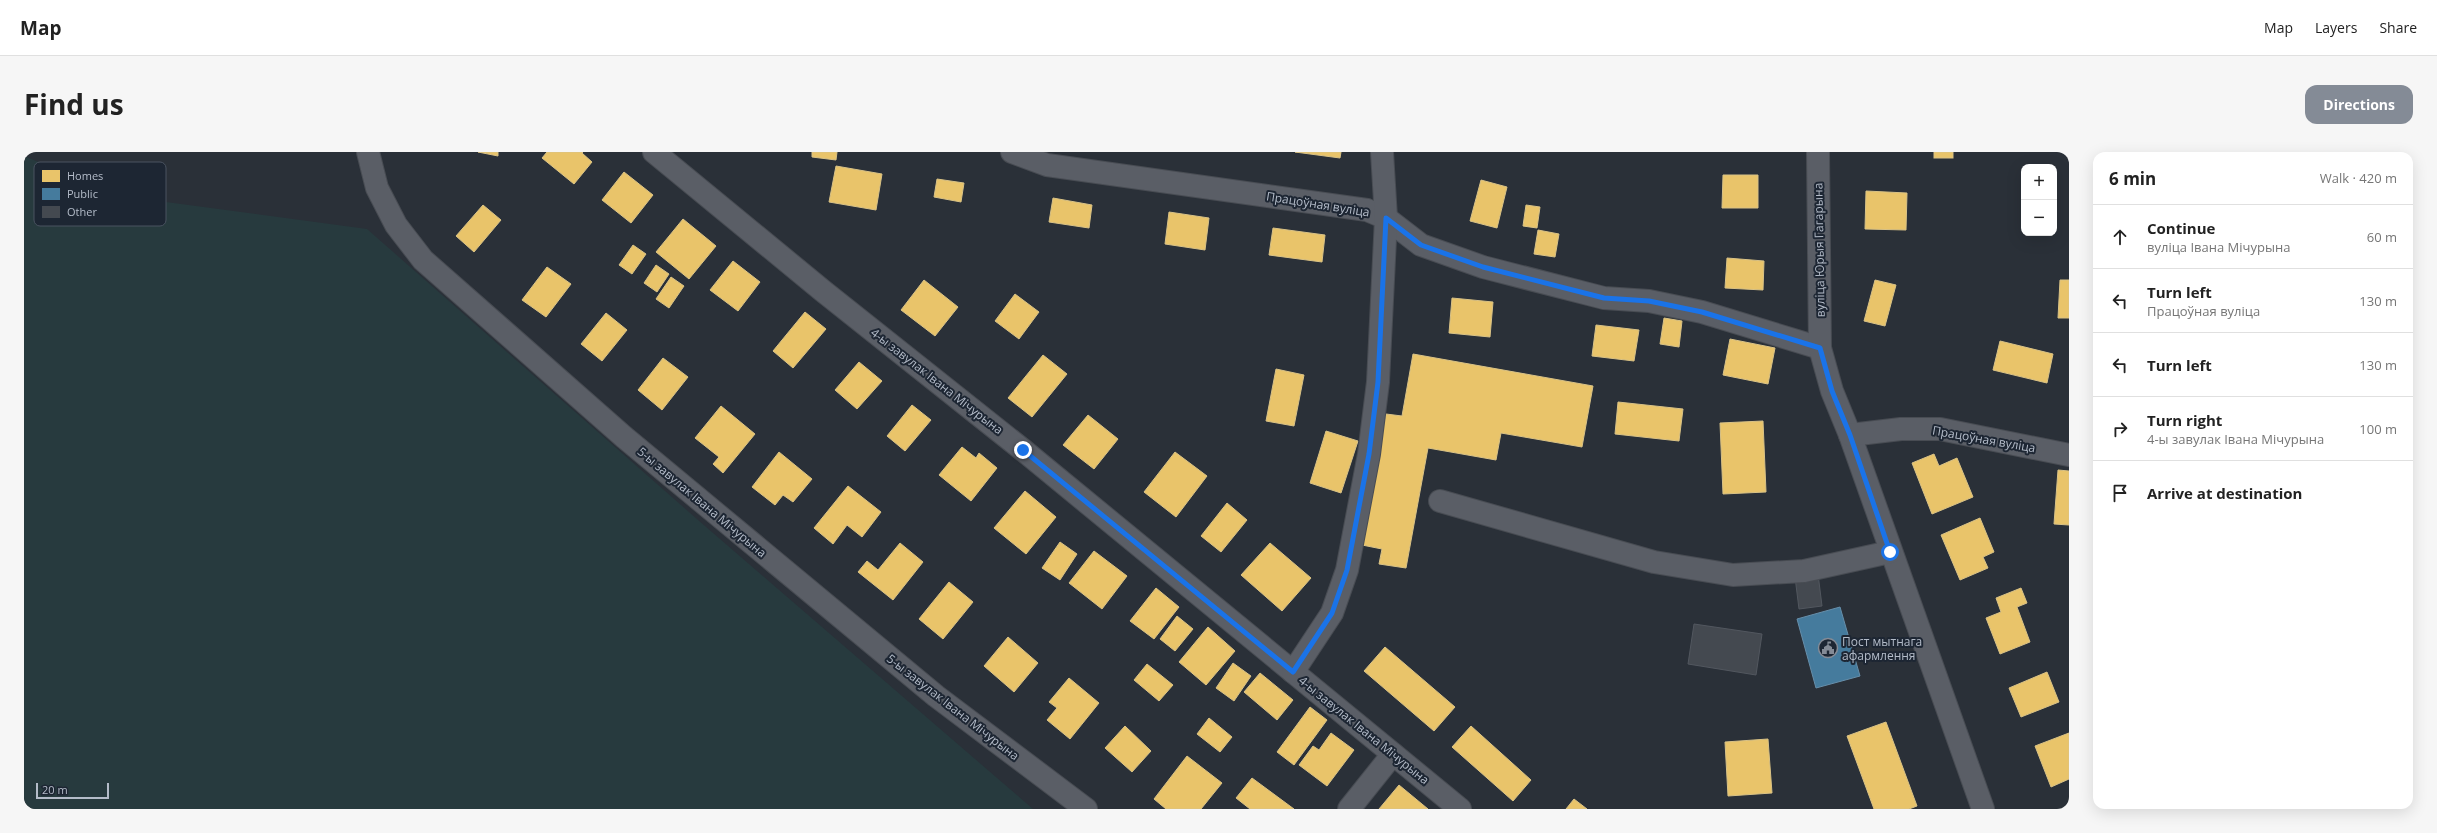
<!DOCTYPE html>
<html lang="en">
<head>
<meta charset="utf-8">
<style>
  body { margin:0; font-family:"Open Sans",sans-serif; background:#f6f6f6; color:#222 }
  .controls { position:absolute; right:12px; top:12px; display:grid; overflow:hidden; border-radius:8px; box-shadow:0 4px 16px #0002 }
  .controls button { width:36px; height:36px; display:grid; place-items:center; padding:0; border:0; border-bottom:1px solid #e0e0e0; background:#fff; color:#222; font:20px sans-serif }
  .scale { position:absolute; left:12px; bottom:10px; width:73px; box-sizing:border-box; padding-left:4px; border:2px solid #b4bcc9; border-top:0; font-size:11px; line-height:14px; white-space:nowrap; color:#b4bcc9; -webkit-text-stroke:3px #1d2633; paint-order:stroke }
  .stop { position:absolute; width:12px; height:12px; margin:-9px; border:3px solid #1a73e8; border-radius:50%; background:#fff }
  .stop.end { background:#1a73e8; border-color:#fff; box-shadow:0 1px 4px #0008 }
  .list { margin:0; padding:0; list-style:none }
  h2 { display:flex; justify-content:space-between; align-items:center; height:52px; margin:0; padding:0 16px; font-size:17px }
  h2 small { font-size:13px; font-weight:400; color:#767676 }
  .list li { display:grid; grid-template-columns:26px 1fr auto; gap:12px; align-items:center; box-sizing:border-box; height:64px; padding:0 16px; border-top:1px solid #e0e0e0 }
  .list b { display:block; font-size:15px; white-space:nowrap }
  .list p { margin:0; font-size:13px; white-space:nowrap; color:#767676 }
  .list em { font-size:13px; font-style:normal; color:#767676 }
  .icon { flex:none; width:22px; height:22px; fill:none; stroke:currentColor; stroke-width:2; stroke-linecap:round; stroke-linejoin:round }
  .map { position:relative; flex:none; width:2045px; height:657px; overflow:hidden; border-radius:12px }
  header { display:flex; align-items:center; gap:24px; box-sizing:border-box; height:56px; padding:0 20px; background:#fff; border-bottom:1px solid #e0e0e0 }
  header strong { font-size:19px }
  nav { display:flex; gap:22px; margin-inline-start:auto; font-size:14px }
  .intro { display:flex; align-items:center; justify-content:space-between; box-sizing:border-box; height:96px; padding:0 24px }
  h1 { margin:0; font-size:28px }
  .button { padding:10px 18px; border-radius:12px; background:#848b96; color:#fff; font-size:14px; font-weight:700 }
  main { display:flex; gap:24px; padding:0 24px }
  aside { flex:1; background:#fff; border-radius:12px; box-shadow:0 4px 16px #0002 }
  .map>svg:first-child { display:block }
  .green { fill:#273a3e }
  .homes { fill:#e9c46a; stroke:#d9c286 }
  .public { fill:#457b9d; stroke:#668eaa }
  .building { fill:#444950; stroke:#52575f }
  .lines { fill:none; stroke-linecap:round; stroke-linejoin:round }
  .minor-casing { stroke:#484c53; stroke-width:24 }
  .minor { stroke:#5a5e66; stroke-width:22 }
  .route { stroke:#1a73e8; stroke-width:5 }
  .labels { text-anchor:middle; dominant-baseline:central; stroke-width:4; stroke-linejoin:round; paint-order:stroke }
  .street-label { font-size:12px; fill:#b4bcc9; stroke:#1d2633 }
  .poi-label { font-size:12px; fill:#b4bcc9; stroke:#1d2633; text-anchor:start }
  .key { fill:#1d2633; stroke:#4a5360; stroke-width:1 }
  .key-label { font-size:11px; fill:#b4bcc9 }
</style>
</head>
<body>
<header>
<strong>Map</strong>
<nav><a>Map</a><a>Layers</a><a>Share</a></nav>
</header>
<div class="intro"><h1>Find us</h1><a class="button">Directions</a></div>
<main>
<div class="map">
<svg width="2045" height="657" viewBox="0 0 2045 657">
  <rect width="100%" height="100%" fill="#2a3038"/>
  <!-- green -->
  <polygon class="green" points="0,4 97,44 343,77 674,368 1009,657 0,657"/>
  <!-- homes -->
  <g class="homes">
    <polygon points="454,0 474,0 474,4"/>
    <polygon points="523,0 559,0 558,1 568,10 550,32 518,6"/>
    <polygon points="788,0 813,0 812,8 788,5"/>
    <polygon points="1271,0 1317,0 1316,6"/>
    <rect x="1910" y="0" width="19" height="6"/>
    <polygon points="812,14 858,22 852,58 805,50"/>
    <polygon points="600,20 629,43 607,71 578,48"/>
    <polygon points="1699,23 1734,23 1734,56 1698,56"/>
    <polygon points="913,27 940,31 937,50 910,45"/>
    <polygon points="1457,28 1483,35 1473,76 1446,69"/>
    <polygon points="1842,39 1883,41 1882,78 1841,77"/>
    <polygon points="1029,46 1068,53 1065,76 1025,70"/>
    <polygon points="459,53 477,68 450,100 432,84"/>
    <polygon points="1502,53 1516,55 1513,76 1499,74"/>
    <polygon points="1145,60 1185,66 1181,98 1141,92"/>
    <polygon points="659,67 692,94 665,127 632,100"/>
    <polygon points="1249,76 1301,83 1298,110 1245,103"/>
    <polygon points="1514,78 1535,82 1531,105 1510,102"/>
    <polygon points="609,93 622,102 608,122 595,113"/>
    <polygon points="1703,106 1740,109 1739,138 1701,136"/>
    <polygon points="709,109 736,130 714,159 686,138"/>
    <polygon points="632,113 645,122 633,140 620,131"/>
    <polygon points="523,115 547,132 522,165 498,148"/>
    <polygon points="647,125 660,134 645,156 632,147"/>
    <polygon points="900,128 934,155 911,184 877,158"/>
    <polygon points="1851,128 1872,133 1861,174 1840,169"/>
    <polygon points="2036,128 2045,128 2045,166 2034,166"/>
    <polygon points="991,142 1015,160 995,187 971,169"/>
    <polygon points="1428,146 1469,150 1466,185 1425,181"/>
    <polygon points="781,160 802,177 769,216 749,199"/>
    <polygon points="582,161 603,178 578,209 557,192"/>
    <polygon points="1640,166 1658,169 1655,195 1636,192"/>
    <polygon points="1572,173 1615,178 1610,209 1568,204"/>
    <polygon points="1706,187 1751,196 1744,232 1699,223"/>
    <polygon points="1976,189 2029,202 2023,231 1969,218"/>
    <polygon points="1389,202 1569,234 1558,295 1477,281 1472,308 1404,296 1382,416 1355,412 1358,397 1338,393 1362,262 1378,264"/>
    <polygon points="1019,203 1043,222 1008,265 984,246"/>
    <polygon points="639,206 664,225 638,258 614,238"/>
    <polygon points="835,210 858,229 833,257 811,238"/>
    <polygon points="1252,217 1280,223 1270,274 1242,269"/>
    <polygon points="1594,250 1659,257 1655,289 1591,282"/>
    <polygon points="888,253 907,268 881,299 863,284"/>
    <polygon points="697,254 731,282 699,321 689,312 695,305 671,286"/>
    <polygon points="1064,263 1094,287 1070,317 1039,293"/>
    <polygon points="1739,269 1742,340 1699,342 1696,271"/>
    <polygon points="1302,279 1334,289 1317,341 1286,331"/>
    <polygon points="938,295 952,306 955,301 973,316 947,349 915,323"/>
    <polygon points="755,300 788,327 769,350 759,343 751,353 728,335"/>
    <polygon points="1151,300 1183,324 1152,365 1120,340"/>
    <polygon points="1910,302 1915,314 1933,306 1949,345 1908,362 1888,311"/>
    <polygon points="2034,318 2045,319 2045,373 2030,372"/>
    <polygon points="824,334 857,360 838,385 823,373 809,392 790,376"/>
    <polygon points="1001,339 1032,365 1002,402 970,376"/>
    <polygon points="1203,351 1223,368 1197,400 1177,384"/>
    <polygon points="1956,366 1970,400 1959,405 1964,416 1936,428 1917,383"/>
    <polygon points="1036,390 1053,402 1036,428 1018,416"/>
    <polygon points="876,391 899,410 869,448 834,420 843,409 854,418"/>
    <polygon points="1246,391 1287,426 1258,459 1217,423"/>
    <polygon points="1070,399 1103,424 1078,457 1045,431"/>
    <polygon points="925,430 949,450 919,487 895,467"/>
    <polygon points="1132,436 1155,455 1130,487 1106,469"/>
    <polygon points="1997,436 2003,451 1993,455 2006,490 1976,502 1962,466 1977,460 1972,446"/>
    <polygon points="1153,464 1169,477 1151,499 1136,487"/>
    <polygon points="1184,475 1211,499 1182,533 1155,510"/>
    <polygon points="984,485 1014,511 990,540 960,514"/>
    <polygon points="1361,495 1431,555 1410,579 1340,519"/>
    <polygon points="1209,511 1227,524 1210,549 1192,536"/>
    <polygon points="1123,512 1149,533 1135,549 1110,528"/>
    <polygon points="2023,520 2035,550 1997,565 1985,536"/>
    <polygon points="1236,521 1269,548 1253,568 1220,540"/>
    <polygon points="1045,526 1075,551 1046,587 1023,568 1033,556 1025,550"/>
    <polygon points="1286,555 1303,568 1270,613 1253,600"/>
    <polygon points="1185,566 1208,585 1196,600 1173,582"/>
    <polygon points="1862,570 1893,654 1885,657 1850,657 1823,584"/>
    <polygon points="1101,574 1127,599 1108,620 1081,596"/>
    <polygon points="1447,574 1507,628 1489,649 1428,595"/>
    <polygon points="1307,581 1330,598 1303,634 1275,613 1289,594 1295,598"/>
    <polygon points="2045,581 2045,627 2027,635 2011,594"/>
    <polygon points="1744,587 1748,641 1704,644 1701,590"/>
    <polygon points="1163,604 1198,631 1177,657 1142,657 1130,647"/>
    <polygon points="1228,626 1270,657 1226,657 1212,646"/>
    <polygon points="1375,633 1404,657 1355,657"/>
    <polygon points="1550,647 1563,657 1542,657"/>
  </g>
  <!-- public -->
  <polygon class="public" points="1816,455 1836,524 1792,536 1773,467"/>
  <!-- building -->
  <g class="building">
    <polygon points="1794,422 1798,454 1775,457 1771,425"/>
    <polygon points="1670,472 1738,482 1732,523 1664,512"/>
  </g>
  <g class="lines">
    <defs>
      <g id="minor">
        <polyline points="344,0 353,36 372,73 399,108 600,285 912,544 1062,657"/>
        <polyline points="630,0 799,139 999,298 1436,657"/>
        <polyline points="988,0 1023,13 1343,58 1362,66 1397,93 1459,115 1580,146 1625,149 1678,160 1796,196"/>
        <polyline points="1794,0 1796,196 1808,239 1826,283 1959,657"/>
        <polyline points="1826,283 1877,277 1916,277 2045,303"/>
        <polyline points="1416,349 1630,410 1709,423 1780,419 1866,400"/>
        <polyline points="1269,520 1308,461 1323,418 1345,302 1354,230 1362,66 1358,0"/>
        <polyline points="1325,657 1369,602"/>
      </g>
    </defs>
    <!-- minor casing -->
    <use href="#minor" class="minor-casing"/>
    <!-- minor -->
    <use href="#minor" class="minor"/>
  </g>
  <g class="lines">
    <!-- route -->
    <polyline class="route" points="999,298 1269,520 1308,461 1323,418 1345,302 1354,230 1362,66 1397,93 1459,115 1580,146 1625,149 1678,160 1796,196 1808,239 1826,283 1866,400"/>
  </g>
  <!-- icons -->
  <defs>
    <symbol id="civic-ring" viewBox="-11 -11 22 22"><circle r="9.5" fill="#1d2633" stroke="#848b96" stroke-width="1.5"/><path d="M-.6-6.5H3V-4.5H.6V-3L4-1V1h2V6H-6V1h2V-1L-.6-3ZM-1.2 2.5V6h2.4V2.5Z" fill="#848b96"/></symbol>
  </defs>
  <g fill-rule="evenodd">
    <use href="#civic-ring" x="1793" y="485" width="22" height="22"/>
  </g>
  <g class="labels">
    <!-- street labels -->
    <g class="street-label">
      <text transform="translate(1294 52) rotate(9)">Працоўная вуліца</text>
      <text transform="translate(1795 98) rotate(-91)">вуліца Юрыя Гагарына</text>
      <text transform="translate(913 229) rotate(38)">4-ы завулак Івана Мічурына</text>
      <text transform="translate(1960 287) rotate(10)">Працоўная вуліца</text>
      <text transform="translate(678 350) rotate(40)">5-ы завулак Івана Мічурына</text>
      <text transform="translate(929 555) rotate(38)">5-ы завулак Івана Мічурына</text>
      <text transform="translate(1340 578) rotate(39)">4-ы завулак Івана Мічурына</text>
    </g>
    <!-- poi labels -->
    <g class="poi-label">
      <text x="1818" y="489">Пост мытнага<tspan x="1818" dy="14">афармлення</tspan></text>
    </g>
  </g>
  <!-- legend -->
  <rect x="10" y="10" width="132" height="64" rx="6" class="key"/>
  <rect x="18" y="18" width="18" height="12" fill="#e9c46a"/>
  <rect x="18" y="36" width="18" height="12" fill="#457b9d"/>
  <rect x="18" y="54" width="18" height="12" fill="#444950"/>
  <g class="key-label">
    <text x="43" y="28">Homes</text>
    <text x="43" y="46">Public</text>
    <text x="43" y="64">Other</text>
  </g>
</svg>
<div class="controls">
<button>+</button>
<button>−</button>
</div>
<div class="scale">20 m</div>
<div class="stop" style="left:1866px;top:400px"></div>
<div class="stop end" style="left:999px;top:298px"></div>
</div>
<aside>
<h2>6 min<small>Walk · 420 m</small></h2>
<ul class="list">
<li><svg class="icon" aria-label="ahead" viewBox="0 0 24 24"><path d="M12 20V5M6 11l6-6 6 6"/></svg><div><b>Continue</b><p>вуліца Івана Мічурына</p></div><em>60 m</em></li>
<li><svg class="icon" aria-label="left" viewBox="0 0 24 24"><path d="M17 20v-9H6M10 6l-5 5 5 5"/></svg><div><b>Turn left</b><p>Працоўная вуліца</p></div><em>130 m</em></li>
<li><svg class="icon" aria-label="left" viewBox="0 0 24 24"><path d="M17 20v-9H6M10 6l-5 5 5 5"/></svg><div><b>Turn left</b></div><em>130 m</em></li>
<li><svg class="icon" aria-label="right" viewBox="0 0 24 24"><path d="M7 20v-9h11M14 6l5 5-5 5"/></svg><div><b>Turn right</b><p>4-ы завулак Івана Мічурына</p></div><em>100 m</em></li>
<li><svg class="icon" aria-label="arrive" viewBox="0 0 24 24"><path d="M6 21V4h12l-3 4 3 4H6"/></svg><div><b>Arrive at destination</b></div></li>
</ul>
</aside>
</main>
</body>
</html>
